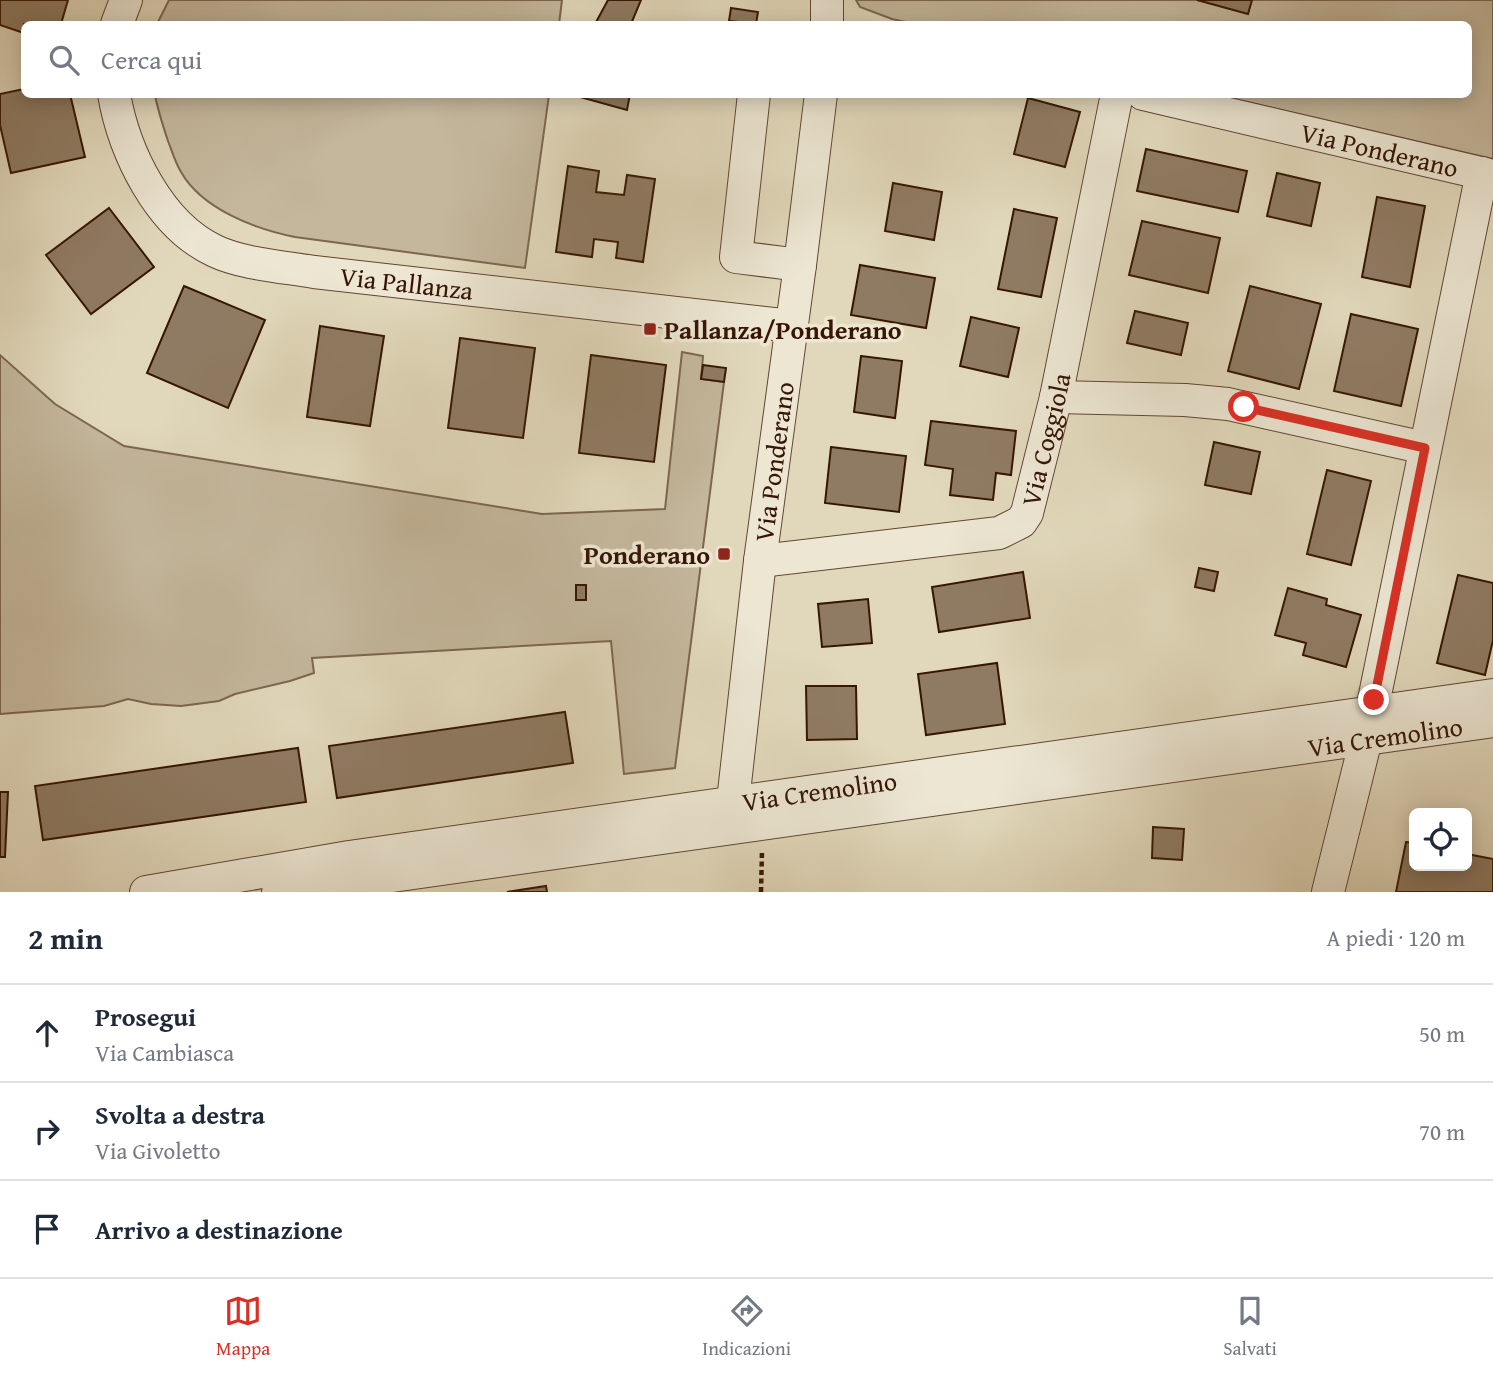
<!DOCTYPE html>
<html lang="it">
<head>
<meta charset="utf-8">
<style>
  body { margin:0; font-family:"Gentium Book Plus",serif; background:#f2f2f3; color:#1f2937 }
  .controls { position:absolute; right:21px; bottom:21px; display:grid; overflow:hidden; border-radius:10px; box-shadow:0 4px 18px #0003 }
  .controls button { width:63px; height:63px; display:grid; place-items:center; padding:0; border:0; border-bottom:2px solid #e0e1e3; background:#fff; color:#1f2937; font:35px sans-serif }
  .stop { position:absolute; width:21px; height:21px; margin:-16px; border:5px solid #d93025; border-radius:50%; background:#fff }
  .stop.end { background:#d93025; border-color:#fff; box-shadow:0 2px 7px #0008 }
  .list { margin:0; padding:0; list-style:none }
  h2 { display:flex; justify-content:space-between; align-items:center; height:91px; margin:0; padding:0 28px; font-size:30px }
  h2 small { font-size:23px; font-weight:400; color:#747a83 }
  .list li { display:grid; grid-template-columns:46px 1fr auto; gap:21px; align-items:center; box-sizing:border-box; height:98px; padding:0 28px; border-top:2px solid #e0e1e3 }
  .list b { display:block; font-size:26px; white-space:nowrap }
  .list p { margin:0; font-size:23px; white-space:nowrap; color:#747a83 }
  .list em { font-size:23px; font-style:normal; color:#747a83 }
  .icon { flex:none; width:38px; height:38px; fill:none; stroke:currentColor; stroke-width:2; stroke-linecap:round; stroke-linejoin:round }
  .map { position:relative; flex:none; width:1493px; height:892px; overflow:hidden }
  .search { position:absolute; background:#fff; box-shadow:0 4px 18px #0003; left:21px; right:21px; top:21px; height:77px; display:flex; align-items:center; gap:18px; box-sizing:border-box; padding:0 24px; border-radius:10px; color:#747a83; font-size:26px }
  .sheet { height:385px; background:#fff }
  nav { display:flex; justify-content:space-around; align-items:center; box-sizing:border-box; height:98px; border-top:2px solid #e0e1e3; background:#fff; font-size:19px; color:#747a83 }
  nav a { display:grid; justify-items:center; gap:4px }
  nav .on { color:#d93025 }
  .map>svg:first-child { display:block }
  .green { fill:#c4b79c; stroke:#7d6650; stroke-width:2 }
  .building { fill:#8f7b63; stroke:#361603; stroke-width:2 }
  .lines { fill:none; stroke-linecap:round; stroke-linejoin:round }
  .minor-casing { stroke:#614631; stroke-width:34 }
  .path { stroke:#361603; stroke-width:4.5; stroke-dasharray:5 3.5; stroke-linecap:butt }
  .minor { stroke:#ece6d3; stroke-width:32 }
  .route { stroke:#d93025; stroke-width:9 }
  .poi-dot { fill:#8f2418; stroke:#ece6d3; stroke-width:2.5 }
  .labels { text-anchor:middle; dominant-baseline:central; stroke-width:7; stroke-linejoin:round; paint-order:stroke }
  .street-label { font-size:26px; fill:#361603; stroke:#ece6d3 }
  .poi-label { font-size:26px; font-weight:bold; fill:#361603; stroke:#ece6d3; text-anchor:start }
</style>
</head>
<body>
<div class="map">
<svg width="1493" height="892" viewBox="0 0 1493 892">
  <rect width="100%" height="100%" fill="#e1d8bb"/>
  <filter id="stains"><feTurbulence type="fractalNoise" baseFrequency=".00286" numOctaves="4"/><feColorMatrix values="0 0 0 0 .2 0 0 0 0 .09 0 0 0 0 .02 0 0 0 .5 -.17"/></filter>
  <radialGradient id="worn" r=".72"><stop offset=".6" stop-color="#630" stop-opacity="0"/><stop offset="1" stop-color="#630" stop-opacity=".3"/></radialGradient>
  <!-- green -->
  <g class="green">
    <polygon points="169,0 562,0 559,24 157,24"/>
    <polygon points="856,0 1493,0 1493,159 1217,95 1468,94 1468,24 915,24 892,19 860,7"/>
    <path d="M 155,95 L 549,95 L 525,268 L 295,237 C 255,229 202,209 181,172 C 175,162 172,151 168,141 C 163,126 158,111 155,95 Z"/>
    <polygon points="682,352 703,356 701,379 724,382 675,768 624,774 611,641 312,658 314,673 290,681 235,694 219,701 181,706 151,704 128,699 104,706 0,714 0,355 55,404 124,446 542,514 665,509"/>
  </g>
  <!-- building -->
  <g class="building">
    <polygon points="0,0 68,0 61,24 24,24 24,33 0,25"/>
    <polygon points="608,0 641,0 631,24 595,24"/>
    <polygon points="1197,0 1252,0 1248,14"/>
    <polygon points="731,8 758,12 756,24 729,21"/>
    <polygon points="24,89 24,94 70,94 85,157 11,173 0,125 0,94"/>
    <polygon points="580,94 630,94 627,110 580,97"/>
    <polygon points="1028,98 1080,112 1065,167 1014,154"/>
    <polygon points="1146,149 1247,171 1238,212 1137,191"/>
    <polygon points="568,166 599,171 596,192 624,195 627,175 655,179 643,262 616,258 618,242 594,239 592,257 556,252"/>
    <polygon points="1277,173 1320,183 1311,226 1267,216"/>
    <polygon points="893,183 942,192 934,240 885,231"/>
    <polygon points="1377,197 1425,206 1410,287 1362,277"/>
    <polygon points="109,208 154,267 91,314 46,255"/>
    <polygon points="1014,209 1057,218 1041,297 998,289"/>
    <polygon points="1142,221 1220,238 1208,293 1129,275"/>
    <polygon points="860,265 935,278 926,328 851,315"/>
    <polygon points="184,286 265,320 228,408 147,373"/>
    <polygon points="1250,286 1321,304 1299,389 1228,371"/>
    <polygon points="1135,311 1188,323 1181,355 1127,343"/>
    <polygon points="1351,314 1418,329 1401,406 1334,391"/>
    <polygon points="971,317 1019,328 1008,377 960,366"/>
    <polygon points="320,326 384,336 370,426 307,417"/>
    <polygon points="460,338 535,348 523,438 448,428"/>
    <polygon points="591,355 666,365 654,462 579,453"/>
    <polygon points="861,356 902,361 895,418 854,412"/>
    <polygon points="703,365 726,368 724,382 701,379"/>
    <polygon points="931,421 1016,431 1011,475 996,473 993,500 950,495 953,469 925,465"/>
    <polygon points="1214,442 1260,452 1251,494 1205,485"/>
    <polygon points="831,447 906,456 899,512 825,503"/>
    <polygon points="1327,470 1371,481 1351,565 1307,554"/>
    <polygon points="1199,568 1218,572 1214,591 1195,587"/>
    <polygon points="1023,572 1030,618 939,632 932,587"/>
    <polygon points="1458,575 1493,583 1493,640 1485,675 1437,663"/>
    <rect x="576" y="585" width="10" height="15"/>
    <polygon points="1288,588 1327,599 1326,605 1361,615 1346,667 1303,655 1306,643 1275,635"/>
    <polygon points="868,599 872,643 822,647 818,604"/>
    <polygon points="997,663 1005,724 926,735 918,674"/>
    <polygon points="806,686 856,686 857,739 807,740"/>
    <polygon points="565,712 573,763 337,798 329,746"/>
    <polygon points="298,748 306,802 43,840 35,786"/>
    <polygon points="0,792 8,792 5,857 0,857"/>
    <polygon points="1153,827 1184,829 1182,860 1152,858"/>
    <polygon points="1406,842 1414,843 1414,866 1467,866 1467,854 1493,859 1493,892 1396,892"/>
    <polygon points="546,886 547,892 507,892"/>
  </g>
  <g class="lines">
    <defs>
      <g id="minor">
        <polyline points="117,24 126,0"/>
        <polyline points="827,24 827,0"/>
        <path id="s1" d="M 114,94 C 124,152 159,225 215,251 C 242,264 285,267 314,272 L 791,326"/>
        <polyline points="754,94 736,257 800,265"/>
        <path id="s2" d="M 1143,94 L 1493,176"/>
        <polyline points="1056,397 1185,400 1228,404 1425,448"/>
        <path id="s3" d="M 760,561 L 999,533 L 1021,522 L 1027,513 L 1056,397 L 1117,94"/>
        <path id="s4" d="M 731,819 L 760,561 L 800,265 L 821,94"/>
        <path id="s5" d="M 146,892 L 349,857 L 1493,695"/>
        <path id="s6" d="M 278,892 L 1493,721"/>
        <polyline points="1328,892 1366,739 1482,173"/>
      </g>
    </defs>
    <!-- minor casing -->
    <use href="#minor" class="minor-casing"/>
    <!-- path -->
    <polyline class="path" points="761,892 762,851"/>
    <!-- minor -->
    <use href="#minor" class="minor"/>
  </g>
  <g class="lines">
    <!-- route -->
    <polyline class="route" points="1244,407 1425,448 1374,700"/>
  </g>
  <!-- markers -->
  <g class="poi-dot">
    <rect x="643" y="322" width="14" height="14" rx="3.5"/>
    <rect x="717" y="547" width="14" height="14" rx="3.5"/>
  </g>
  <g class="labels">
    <!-- street labels -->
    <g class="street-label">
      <text stroke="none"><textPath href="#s2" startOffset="243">Via Ponderano</textPath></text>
      <text stroke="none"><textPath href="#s1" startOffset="388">Via Pallanza</textPath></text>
      <text stroke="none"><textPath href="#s3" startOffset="352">Via Coggiola</textPath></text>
      <text stroke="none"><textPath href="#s4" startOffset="360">Via Ponderano</textPath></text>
      <text stroke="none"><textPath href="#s6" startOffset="1118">Via Cremolino</textPath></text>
      <text stroke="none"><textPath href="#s5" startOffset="681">Via Cremolino</textPath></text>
    </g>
    <!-- poi labels -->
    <g class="poi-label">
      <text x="664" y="329">Pallanza/Ponderano</text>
      <text x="710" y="554" text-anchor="end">Ponderano</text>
    </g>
  </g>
  <rect width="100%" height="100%" filter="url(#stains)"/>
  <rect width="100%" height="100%" fill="url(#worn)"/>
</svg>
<div class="controls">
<button><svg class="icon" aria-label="locate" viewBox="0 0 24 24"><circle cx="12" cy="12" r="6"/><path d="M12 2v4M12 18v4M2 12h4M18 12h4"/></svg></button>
</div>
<div class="stop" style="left:1244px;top:407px"></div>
<div class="stop end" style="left:1374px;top:700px"></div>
<div class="search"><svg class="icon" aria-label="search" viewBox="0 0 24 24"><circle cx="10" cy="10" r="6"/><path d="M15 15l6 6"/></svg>Cerca qui</div>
</div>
<section class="sheet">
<h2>2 min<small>A piedi · 120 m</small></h2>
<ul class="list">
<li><svg class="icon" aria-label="ahead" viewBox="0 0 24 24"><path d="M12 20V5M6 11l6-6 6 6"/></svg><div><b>Prosegui</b><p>Via Cambiasca</p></div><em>50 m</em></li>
<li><svg class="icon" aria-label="right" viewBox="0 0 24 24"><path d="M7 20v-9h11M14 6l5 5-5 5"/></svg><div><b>Svolta a destra</b><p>Via Givoletto</p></div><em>70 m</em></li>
<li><svg class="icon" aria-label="arrive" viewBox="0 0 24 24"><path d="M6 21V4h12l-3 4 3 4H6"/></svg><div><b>Arrivo a destinazione</b></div></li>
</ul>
</section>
<nav>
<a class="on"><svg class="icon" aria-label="map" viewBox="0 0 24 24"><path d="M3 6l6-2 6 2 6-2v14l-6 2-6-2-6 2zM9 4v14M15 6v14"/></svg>Mappa</a>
<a><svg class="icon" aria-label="directions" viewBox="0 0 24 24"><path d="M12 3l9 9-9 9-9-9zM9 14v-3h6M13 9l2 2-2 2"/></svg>Indicazioni</a>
<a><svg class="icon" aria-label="saved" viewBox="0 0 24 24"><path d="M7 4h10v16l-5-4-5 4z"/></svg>Salvati</a>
</nav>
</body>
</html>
